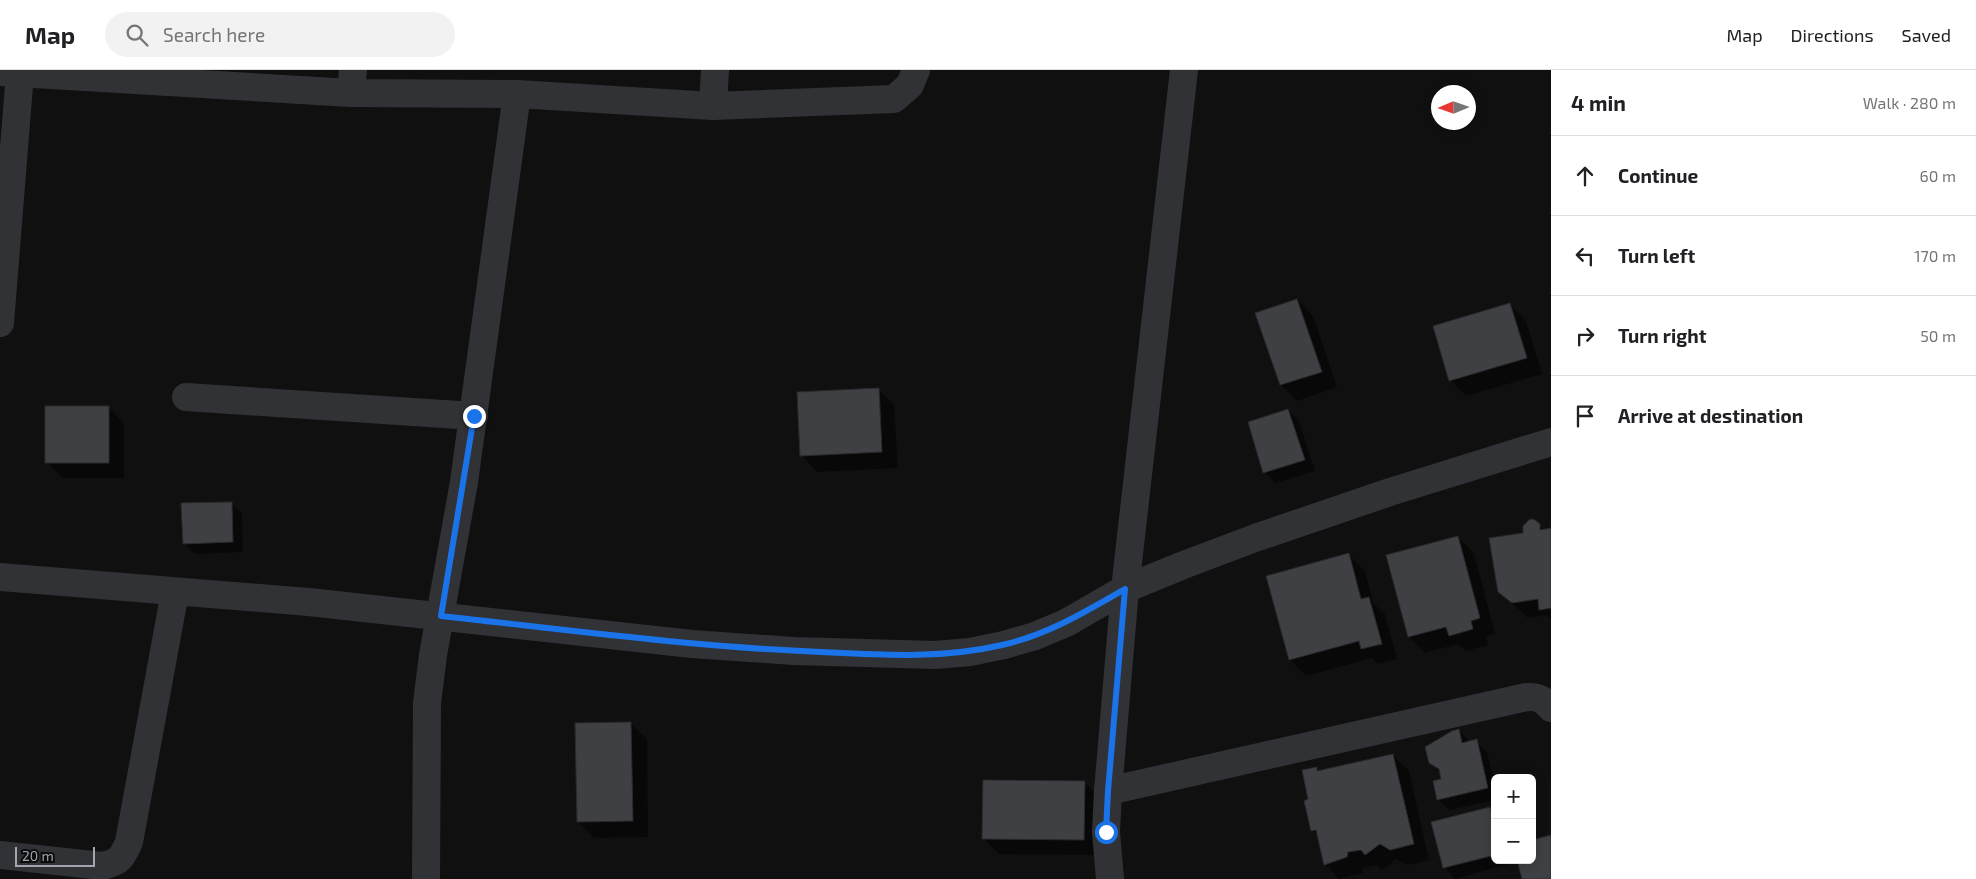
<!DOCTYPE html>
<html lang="en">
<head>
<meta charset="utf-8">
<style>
  body { margin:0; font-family:"Exo 2",sans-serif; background:#f2f2f2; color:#202124 }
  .controls { position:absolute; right:15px; bottom:15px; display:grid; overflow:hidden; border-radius:8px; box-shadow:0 2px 12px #0003 }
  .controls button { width:45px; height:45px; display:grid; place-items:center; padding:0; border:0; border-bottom:1px solid #e0e0e0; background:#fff; color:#202124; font:25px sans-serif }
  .compass { position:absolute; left:1431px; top:15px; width:45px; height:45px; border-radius:50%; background:#fff; box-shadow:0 2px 12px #0003; rotate:268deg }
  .scale { position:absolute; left:15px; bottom:12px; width:80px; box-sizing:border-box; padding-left:5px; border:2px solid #a2a6b1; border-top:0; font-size:14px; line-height:18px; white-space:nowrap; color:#a2a6b1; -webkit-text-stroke:4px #0b0b0c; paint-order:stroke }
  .stop { position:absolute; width:15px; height:15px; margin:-11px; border:4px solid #1a73e8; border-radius:50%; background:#fff }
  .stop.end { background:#1a73e8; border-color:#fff; box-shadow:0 1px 5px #0008 }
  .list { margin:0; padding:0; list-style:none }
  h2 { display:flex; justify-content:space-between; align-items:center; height:65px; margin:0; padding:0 20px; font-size:21px }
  h2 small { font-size:16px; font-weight:400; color:#757577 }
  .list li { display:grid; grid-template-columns:32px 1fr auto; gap:15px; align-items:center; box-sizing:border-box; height:80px; padding:0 20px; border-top:1px solid #e0e0e0 }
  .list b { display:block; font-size:19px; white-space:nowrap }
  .list em { font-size:16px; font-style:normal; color:#757577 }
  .icon { flex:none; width:28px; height:28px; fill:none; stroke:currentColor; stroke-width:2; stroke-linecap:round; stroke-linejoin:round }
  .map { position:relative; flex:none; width:1551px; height:809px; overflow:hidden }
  header { display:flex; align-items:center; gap:30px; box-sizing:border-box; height:70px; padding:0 25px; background:#fff; border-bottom:1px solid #e0e0e0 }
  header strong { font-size:24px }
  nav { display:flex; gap:28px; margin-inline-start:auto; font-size:18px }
  .search { width:350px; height:45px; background:#f2f2f2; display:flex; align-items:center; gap:12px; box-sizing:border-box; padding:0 18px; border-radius:28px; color:#757577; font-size:19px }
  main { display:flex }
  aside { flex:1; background:#fff }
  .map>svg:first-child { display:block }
  .shadow { fill:#0007 }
  .building { fill:#3f4044; stroke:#2a2a2d }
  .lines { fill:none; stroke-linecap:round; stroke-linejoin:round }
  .minor { stroke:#313236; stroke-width:28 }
  .route { stroke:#1a73e8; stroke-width:6 }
</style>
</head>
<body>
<header>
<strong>Map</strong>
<div class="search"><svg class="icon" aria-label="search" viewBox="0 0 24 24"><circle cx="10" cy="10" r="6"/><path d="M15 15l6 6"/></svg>Search here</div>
<nav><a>Map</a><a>Directions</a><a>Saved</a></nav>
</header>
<main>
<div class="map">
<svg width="1551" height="809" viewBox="0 0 1551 809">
  <rect width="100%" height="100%" fill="#101011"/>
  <!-- shadow -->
  <g class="shadow">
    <polygon points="1297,230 1313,246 1337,317 1297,331 1281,315"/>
    <polygon points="1510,235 1526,251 1542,304 1466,326 1450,310"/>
    <polygon points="878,319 894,335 898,398 817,402 802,386 798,323"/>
    <polygon points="108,337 124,353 124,408 62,408 47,392"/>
    <polygon points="1288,340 1299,351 1315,401 1275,413 1265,402"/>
    <polygon points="231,433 242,444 243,482 195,484 184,473"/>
    <polygon points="1535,451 1544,460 1551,459 1551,550 1546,545 1528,548 1499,521 1525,464"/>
    <polygon points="1458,467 1474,483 1495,564 1486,566 1488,575 1466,581 1458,574 1425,583 1409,567 1388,486"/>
    <polygon points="1349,485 1365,501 1373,533 1385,544 1397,589 1378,594 1372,588 1306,606 1290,590 1268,507"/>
    <polygon points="631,654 647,669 648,767 594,768 578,752"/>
    <polygon points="1459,660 1469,671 1476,671 1487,682 1495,716 1495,730 1449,740 1438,729 1443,710 1441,703 1430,692"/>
    <polygon points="1393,685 1409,701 1429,790 1407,795 1396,789 1382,800 1377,795 1363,798 1363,803 1339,809 1325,794 1318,766 1312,760 1310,730 1316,699 1319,702"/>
    <polygon points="1084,712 1100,728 1099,785 999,784 983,768"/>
    <polygon points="1490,738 1495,743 1495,790 1512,790 1512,793 1455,809 1445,798 1433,753"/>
  </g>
  <!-- building -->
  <g class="building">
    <polygon points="1297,229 1322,302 1280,315 1255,243"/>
    <polygon points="1510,233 1527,288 1449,311 1433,256"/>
    <polygon points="879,318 882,382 800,386 797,322"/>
    <rect x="45" y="336" width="64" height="57"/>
    <polygon points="1288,339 1305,390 1263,403 1248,352"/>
    <polygon points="232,432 233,472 183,474 181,433"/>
    <polygon points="1530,449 1535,450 1540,454 1540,460 1551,458 1551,538 1539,540 1538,529 1512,533 1498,522 1489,468 1523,463 1523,456"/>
    <polygon points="1458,466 1480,548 1471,551 1473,559 1449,566 1446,557 1408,567 1386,485"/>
    <polygon points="1349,483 1361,529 1369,527 1382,574 1361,579 1359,571 1289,590 1266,506"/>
    <polygon points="631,652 633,751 577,752 575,653"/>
    <polygon points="1459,659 1462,673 1477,669 1488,718 1437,730 1433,711 1441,709 1439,699 1429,693 1425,677 1452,661"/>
    <polygon points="1393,684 1414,774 1390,780 1380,774 1365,785 1361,780 1348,782 1347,787 1324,795 1316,760 1311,761 1304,731 1308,729 1302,700 1317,697 1317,701"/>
    <polygon points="983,710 1085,711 1084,770 982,769"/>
    <polygon points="1490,737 1495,754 1495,785 1443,798 1431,752"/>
    <polygon points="1551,765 1551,809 1522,809 1517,790 1532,790 1532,770"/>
  </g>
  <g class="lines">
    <!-- minor -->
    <g class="minor">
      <polyline points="0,2 351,23 517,24 713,36 894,29 910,15 916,0"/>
      <polyline points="351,23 353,0"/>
      <polyline points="713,36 715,0"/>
      <polyline points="0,253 20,3"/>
      <polyline points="186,327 474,346"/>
      <polyline points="0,507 309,532 692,574 794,581 935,585 970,582 1004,575 1035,566 1066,553 1125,519 1181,496 1255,468 1390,422 1551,372"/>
      <path d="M 1108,721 L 1522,628 C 1534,625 1543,628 1551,638"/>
      <path d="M 0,785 L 102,796 C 120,792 122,788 129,772 L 175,522"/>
      <polyline points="426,809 427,633 433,585 464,412 517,24"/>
      <polyline points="1110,809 1106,762 1108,721 1125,519 1184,0"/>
    </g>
  </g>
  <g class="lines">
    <!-- route -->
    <path class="route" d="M 474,346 L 441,546 C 568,560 694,577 821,582 C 882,585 942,589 1002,575 C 1047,565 1085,542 1125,519 L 1108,721 L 1106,762"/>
  </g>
</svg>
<div class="controls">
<button>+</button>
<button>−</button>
</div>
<svg class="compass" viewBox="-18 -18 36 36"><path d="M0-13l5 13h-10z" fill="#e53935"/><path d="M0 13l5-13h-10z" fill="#757577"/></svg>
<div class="scale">20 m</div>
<div class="stop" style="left:1106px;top:762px"></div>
<div class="stop end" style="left:474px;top:346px"></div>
</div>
<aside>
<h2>4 min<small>Walk · 280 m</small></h2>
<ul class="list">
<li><svg class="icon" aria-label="ahead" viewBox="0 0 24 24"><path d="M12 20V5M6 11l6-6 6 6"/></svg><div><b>Continue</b></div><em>60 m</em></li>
<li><svg class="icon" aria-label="left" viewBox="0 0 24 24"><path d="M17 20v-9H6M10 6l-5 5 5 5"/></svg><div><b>Turn left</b></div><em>170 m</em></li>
<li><svg class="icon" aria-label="right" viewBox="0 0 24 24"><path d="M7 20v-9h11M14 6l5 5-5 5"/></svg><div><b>Turn right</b></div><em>50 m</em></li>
<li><svg class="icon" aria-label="arrive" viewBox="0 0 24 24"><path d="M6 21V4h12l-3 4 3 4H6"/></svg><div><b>Arrive at destination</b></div></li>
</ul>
</aside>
</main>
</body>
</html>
